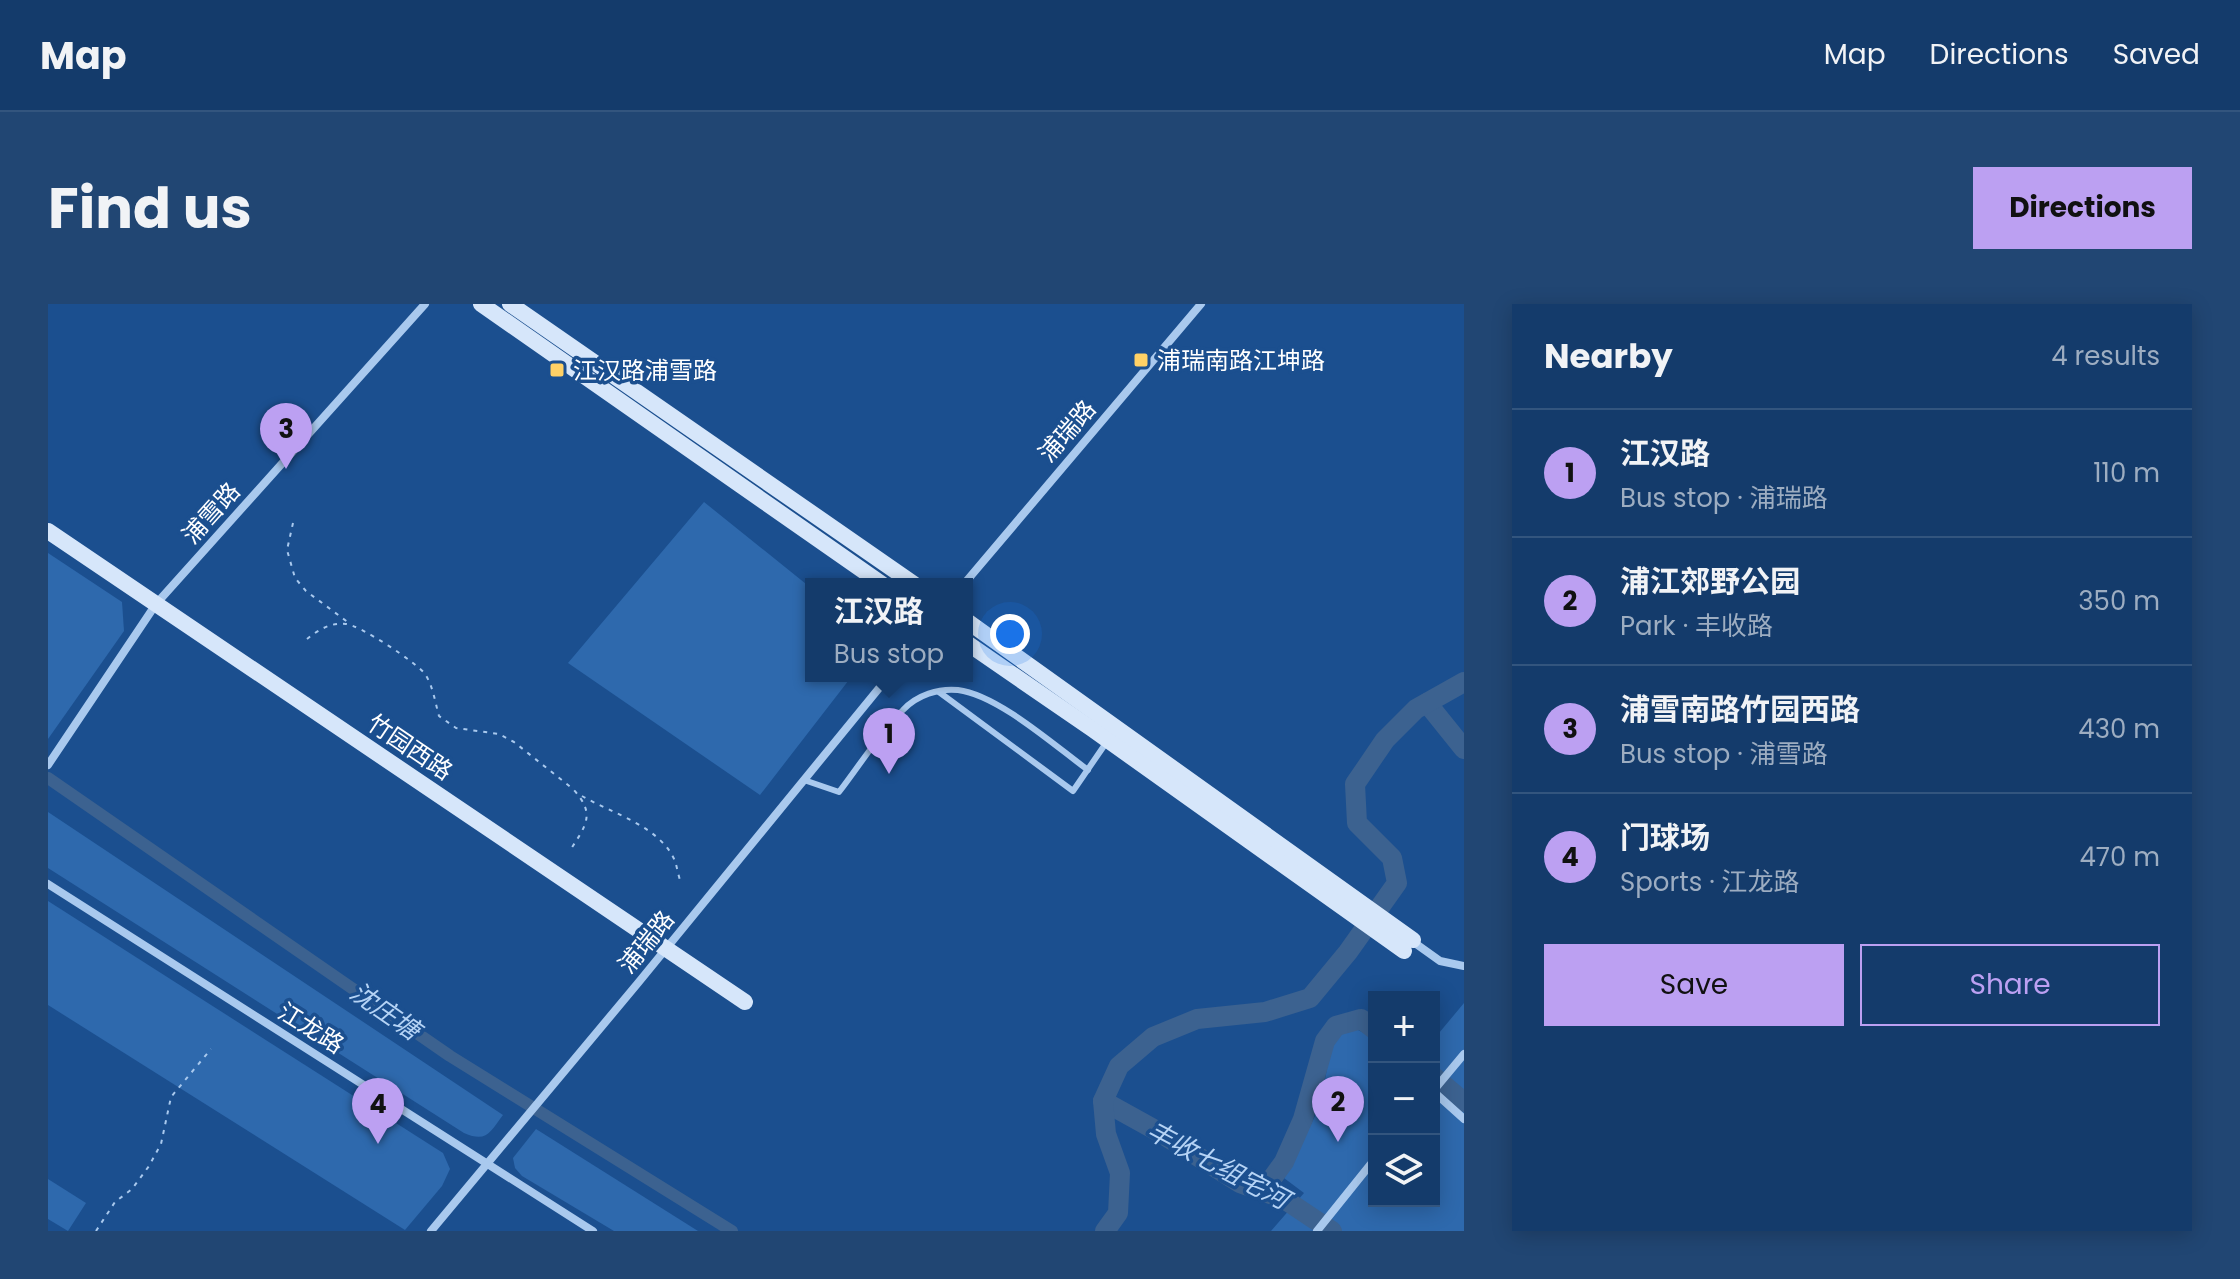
<!DOCTYPE html>
<html lang="en">
<head>
<meta charset="utf-8">
<style>
  body { margin:0; font-family:Poppins,"Noto Sans SC",sans-serif; background:#214673; color:#f1f3f6 }
  .controls { position:absolute; right:24px; bottom:24px; display:grid; overflow:hidden; border-radius:0px; box-shadow:0 4px 20px #0003 }
  .controls button { width:72px; height:72px; display:grid; place-items:center; padding:0; border:0; border-bottom:2px solid #33557e; background:#143b6b; color:#f1f3f6; font:40px sans-serif }
  .you { position:absolute; left:962px; top:330px; width:28px; height:28px; margin:-20px; border:6px solid #fff; border-radius:50%; background:#1a73e8; box-shadow:0 0 0 12px #1a73e833 }
  .badge { display:grid; place-items:center; width:52px; height:52px; border-radius:50%; background:#bca0f2; color:#111; font-size:26px; font-weight:700 }
  .pin { position:absolute; translate:-50% -66px; filter:drop-shadow(0 2px 4px #0008) }
  .pin::after { content:''; position:absolute; top:42px; width:28px; height:24px; background:inherit; clip-path:polygon(0 0,100% 0,50% 100%) }
  .popup { position:absolute; left:757px; top:274px; width:168px; height:104px; box-sizing:border-box; display:grid; place-content:center; border-radius:0px; background:#143b6b; filter:drop-shadow(0 2px 6px #0005); font-size:26px; white-space:nowrap; color:#9dadc1 }
  .popup b { font-size:30px; color:#f1f3f6 }
  .popup::after { content:''; position:absolute; left:50%; top:100%; margin-left:-16px; border:16px solid transparent; border-top-color:#143b6b }
  .list { margin:0; padding:0; list-style:none }
  h2 { display:flex; justify-content:space-between; align-items:center; height:104px; margin:0; padding:0 32px; font-size:34px }
  h2 small { font-size:26px; font-weight:400; color:#9dadc1 }
  .list li { display:grid; grid-template-columns:52px 1fr auto; gap:24px; align-items:center; box-sizing:border-box; height:128px; padding:0 32px; border-top:2px solid #33557e }
  .list b { display:block; font-size:30px; white-space:nowrap }
  .list p { margin:0; font-size:26px; white-space:nowrap; color:#9dadc1 }
  .list em { font-size:26px; font-style:normal; color:#9dadc1 }
  .actions { display:flex; gap:16px; padding:24px 32px }
  .actions a { flex:1; padding:18px 0; border:2px solid #bca0f2; border-radius:0px; text-align:center; font-size:28px; color:#bca0f2 }
  .actions .main { background:#bca0f2; color:#111 }
  .icon { flex:none; width:44px; height:44px; fill:none; stroke:currentColor; stroke-width:2; stroke-linecap:round; stroke-linejoin:round }
  .map { position:relative; flex:none; width:1416px; height:927px; overflow:hidden; border-radius:0px }
  header { display:flex; align-items:center; gap:48px; box-sizing:border-box; height:112px; padding:0 40px; background:#143b6b; border-bottom:2px solid #33557e }
  header strong { font-size:38px }
  nav { display:flex; gap:44px; margin-inline-start:auto; font-size:28px }
  .intro { display:flex; align-items:center; justify-content:space-between; box-sizing:border-box; height:192px; padding:0 48px }
  h1 { margin:0; font-size:56px }
  .button { padding:20px 36px; border-radius:0px; background:#bca0f2; color:#111; font-size:28px; font-weight:700 }
  main { display:flex; gap:48px; padding:0 48px }
  aside { flex:1; background:#143b6b; border-radius:0px; box-shadow:0 4px 20px #0003 }
  .map>svg:first-child { display:block }
  .green { fill:#2e69ad }
  .lines { fill:none; stroke-linecap:round; stroke-linejoin:round }
  .canal { stroke:#3c6290; stroke-width:12 }
  .river { stroke:#3c6290; stroke-width:20 }
  .path { stroke:#a9c9ee; stroke-width:2; stroke-dasharray:4 6; stroke-linecap:butt }
  .lane { stroke:#a9c9ee; stroke-width:6 }
  .street { stroke:#a9c9ee; stroke-width:8 }
  .secondary { stroke:#d6e6fa; stroke-width:16 }
  .poi-dot { fill:#ffd166; stroke:#1b4f8f; stroke-width:3 }
  .labels { text-anchor:middle; dominant-baseline:central; stroke-width:7; stroke-linejoin:round; paint-order:stroke }
  .poi-label { font-size:24px; fill:#fff; stroke:#1b4f8f; text-anchor:start }
  .street-label { font-size:24px; fill:#fff; stroke:#1b4f8f }
  .water-label { font-size:26px; font-style:italic; fill:#b5d3f5; stroke:#1b4f8f }
</style>
</head>
<body>
<header>
<strong>Map</strong>
<nav><a>Map</a><a>Directions</a><a>Saved</a></nav>
</header>
<div class="intro"><h1>Find us</h1><a class="button">Directions</a></div>
<main>
<div class="map">
<svg width="1416" height="927" viewBox="0 0 1416 927">
  <rect width="100%" height="100%" fill="#1b4f8f"/>
  <!-- green -->
  <g class="green">
    <polygon points="656,198 763,284 763,372 804,372 712,491 520,359"/>
    <polygon points="0,249 74,298 76,327 0,435"/>
    <path d="M 0,508 L 455,811 C 442,828 439,839 416,829 L 0,564 Z"/>
    <polygon points="0,597 395,849 402,865 394,882 357,926 0,701"/>
    <polygon points="1416,699 1416,927 1223,927 1256,889 1236,874 1272,802 1285,733 1306,724 1326,734 1326,897 1386,897 1386,735"/>
    <polygon points="488,825 650,927 566,927 474,872 467,864 465,854"/>
    <polygon points="0,875 38,899 20,927 0,915"/>
  </g>
  <g class="lines">
    <!-- canal -->
    <polyline class="canal" points="0,474 402,752 684,927"/>
    <!-- river -->
    <g class="river">
      <polyline points="1379,399 1416,445"/>
      <polyline points="1386,773 1416,798"/>
      <polyline points="1055,797 1111,828 1192,879 1236,895 1284,927"/>
      <polyline points="1215,887 1236,858 1255,815 1277,737 1288,722 1313,715 1326,725"/>
      <polyline points="1057,927 1070,909 1072,869 1058,830 1055,797 1071,762 1105,733 1149,715 1217,708 1262,694 1300,648 1349,579 1344,554 1309,519 1307,480 1337,436 1368,405 1416,378"/>
    </g>
    <!-- path -->
    <g class="path">
      <polyline points="245,219 239,246 247,274 258,287 301,319"/>
      <path d="M 259,335 C 270,326 283,318 298,320 C 312,321 369,359 377,370 C 385,382 387,398 391,412 L 408,424 L 451,430 L 466,438 L 525,485 C 548,510 538,521 523,545"/>
      <path d="M 534,492 C 565,510 612,522 627,557 C 629,563 630,570 632,576"/>
      <polyline points="48,927 67,898 84,885 101,862 113,840 123,793 163,745"/>
    </g>
    <!-- lane -->
    <g class="lane">
      <polyline points="891,388 1025,487 1058,439"/>
      <path d="M 756,476 L 791,488 C 811,462 832,429 855,406 C 869,391 891,384 910,386 C 950,391 1007,442 1040,466"/>
    </g>
    <!-- street -->
    <g class="street">
      <polyline points="916,280 1153,0"/>
      <polyline points="0,461 108,300 377,0"/>
      <polyline points="0,580 545,927"/>
      <polyline points="1364,637 1392,657 1416,662"/>
      <polyline points="1386,786 1416,750"/>
      <polyline points="1386,788 1416,815"/>
      <polyline points="383,927 590,679 841,372"/>
      <polyline points="1269,927 1326,856"/>
    </g>
    <!-- secondary -->
    <g class="secondary">
      <polyline points="433,0 834,280"/>
      <polyline points="462,0 866,280"/>
      <polyline points="0,227 697,698"/>
      <polyline points="919,317 1365,636"/>
      <polyline points="919,339 1044,425 1356,647"/>
    </g>
  </g>
  <!-- markers -->
  <g class="poi-dot">
    <rect x="1085" y="48" width="16" height="16" rx="4"/>
    <rect x="501" y="58" width="16" height="16" rx="4"/>
  </g>
  <g class="labels">
    <!-- poi labels -->
    <g class="poi-label">
      <text x="1109" y="56">浦瑞南路江坤路</text>
      <text x="525" y="66">江汉路浦雪路</text>
    </g>
    <!-- street labels -->
    <g class="street-label">
      <text transform="translate(1019 127) rotate(-49)">浦瑞路</text>
      <text transform="translate(163 209) rotate(-48)">浦雪路</text>
      <text transform="translate(362 443) rotate(34)">竹园西路</text>
      <text transform="translate(598 638) rotate(-51)">浦瑞路</text>
      <text transform="translate(263 724) rotate(32)">江龙路</text>
    </g>
    <!-- water labels -->
    <g class="water-label">
      <text transform="translate(337 707) rotate(35)">沈庄塘</text>
      <text transform="translate(1170 861) rotate(28)">丰收七组宅河</text>
    </g>
  </g>
</svg>
<div class="controls">
<button>+</button>
<button>−</button>
<button><svg class="icon" aria-label="layers" viewBox="0 0 24 24"><path d="M12 4l9 5-9 5-9-5zM3 14l9 5 9-5"/></svg></button>
</div>
<div class="you"></div>
<div class="pin badge" style="left:841px;top:470px">1</div>
<div class="popup"><b>江汉路</b>Bus stop</div>
<div class="pin badge" style="left:1290px;top:838px">2</div>
<div class="pin badge" style="left:238px;top:165px">3</div>
<div class="pin badge" style="left:330px;top:840px">4</div>
</div>
<aside>
<h2>Nearby<small>4 results</small></h2>
<ul class="list">
<li><span class="badge">1</span><div><b>江汉路</b><p>Bus stop · 浦瑞路</p></div><em>110 m</em></li>
<li><span class="badge">2</span><div><b>浦江郊野公园</b><p>Park · 丰收路</p></div><em>350 m</em></li>
<li><span class="badge">3</span><div><b>浦雪南路竹园西路</b><p>Bus stop · 浦雪路</p></div><em>430 m</em></li>
<li><span class="badge">4</span><div><b>门球场</b><p>Sports · 江龙路</p></div><em>470 m</em></li>
</ul>
<div class="actions"><a class="main">Save</a><a>Share</a></div>
</aside>
</main>
</body>
</html>
